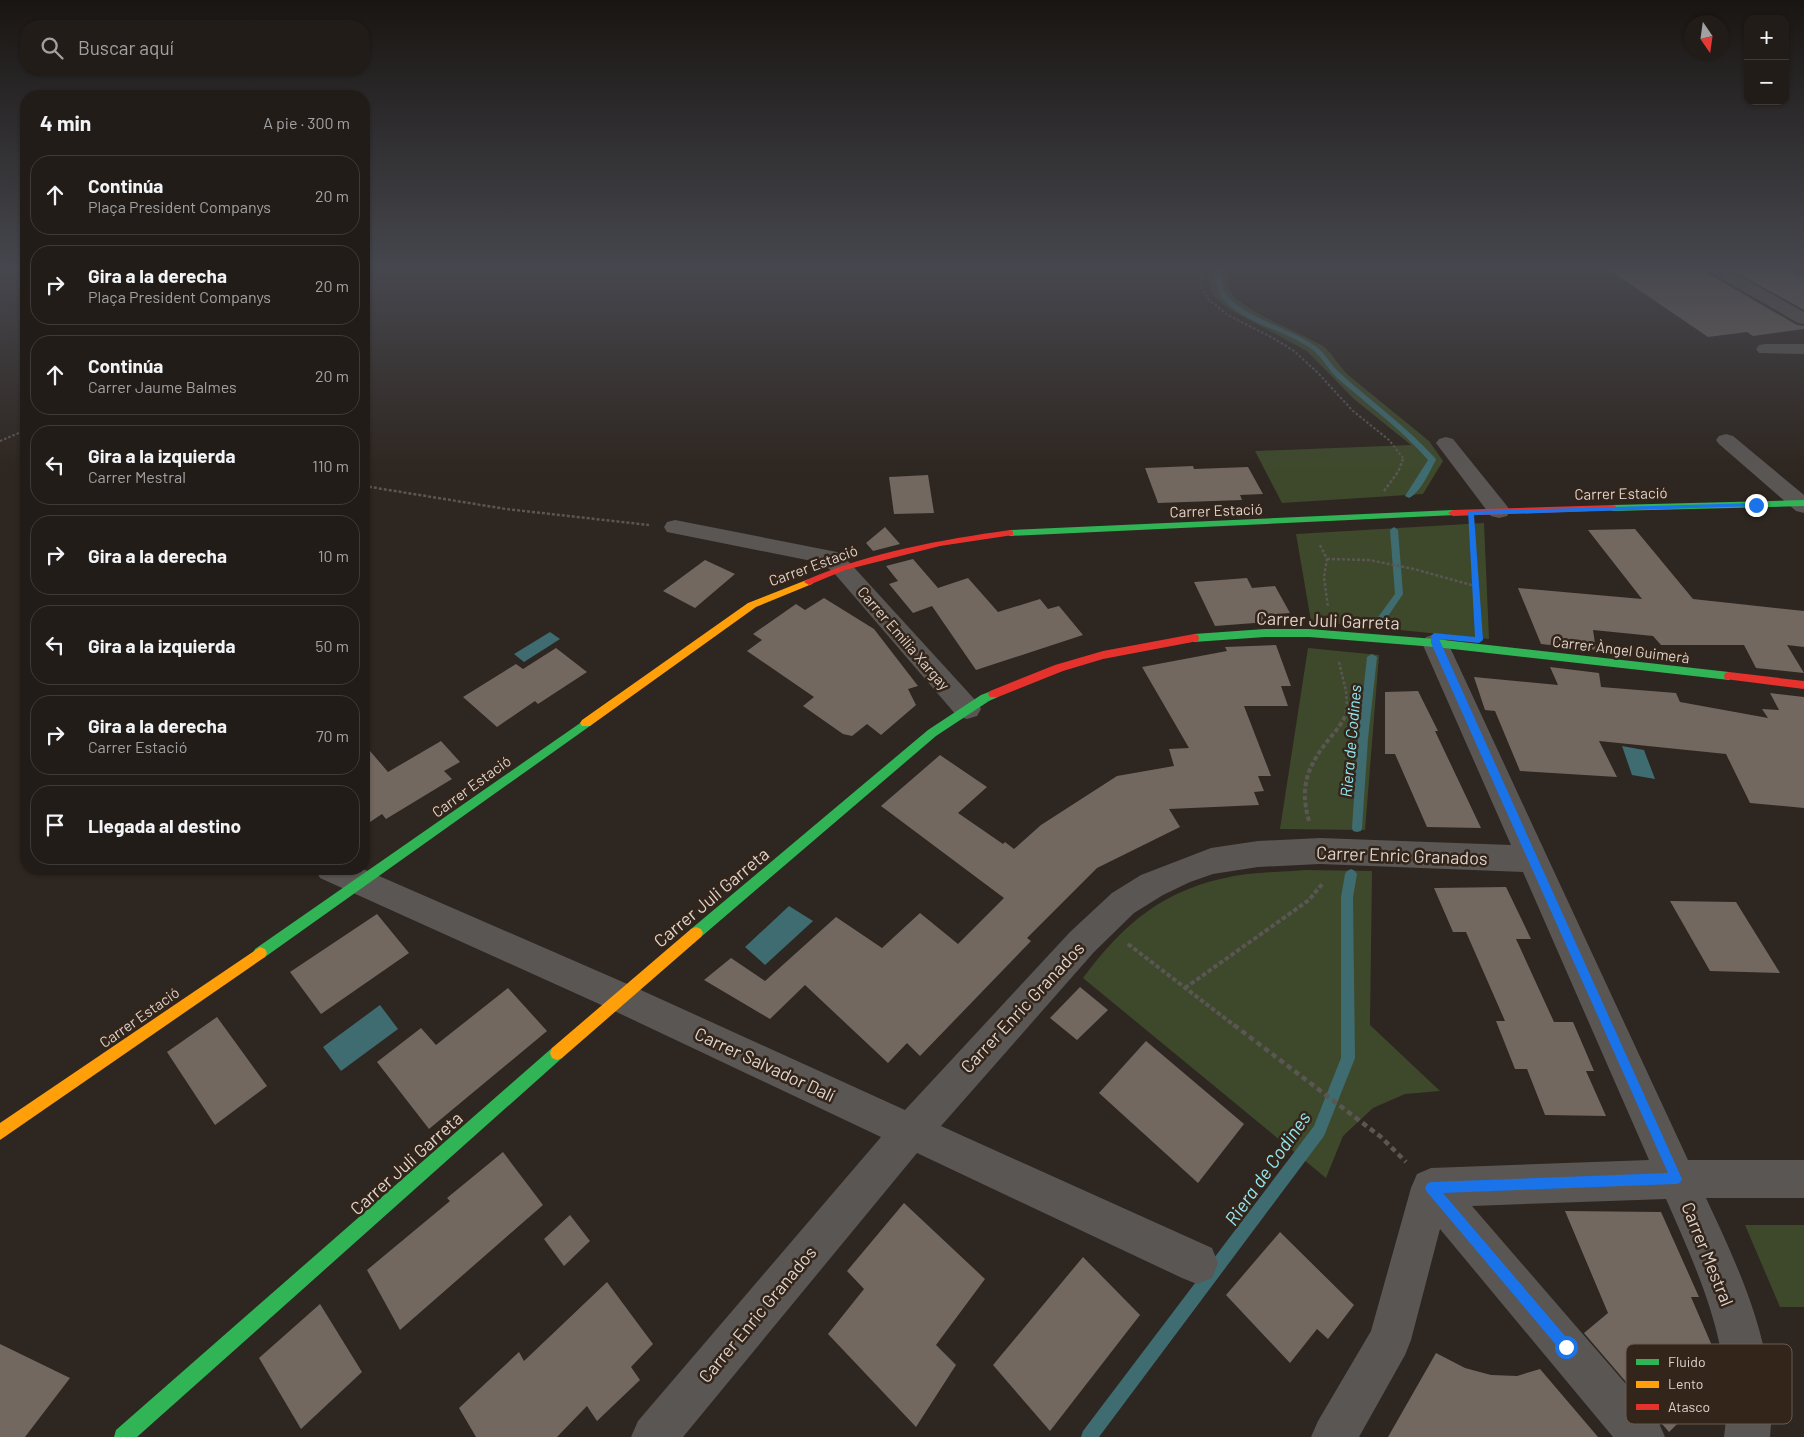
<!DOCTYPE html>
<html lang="es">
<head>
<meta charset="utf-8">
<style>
  body { margin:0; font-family:Barlow,sans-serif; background:#2a2521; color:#f1f3f6 }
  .controls { position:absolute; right:15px; top:15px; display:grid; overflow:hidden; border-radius:10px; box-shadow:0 1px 4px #0004 }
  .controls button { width:45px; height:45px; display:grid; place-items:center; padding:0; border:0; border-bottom:1px solid #3f3a37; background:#221c18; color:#f1f3f6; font:25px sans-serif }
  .compass { position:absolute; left:1684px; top:15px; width:45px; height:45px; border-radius:50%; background:#221c18; box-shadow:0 1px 4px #0004; rotate:167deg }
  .stop { position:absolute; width:15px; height:15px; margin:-11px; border:4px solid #1a73e8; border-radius:50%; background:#fff }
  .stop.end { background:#1a73e8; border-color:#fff; box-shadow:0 1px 5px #0008 }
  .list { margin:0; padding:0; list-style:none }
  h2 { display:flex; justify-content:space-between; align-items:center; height:65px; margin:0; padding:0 20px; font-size:21px }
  h2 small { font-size:16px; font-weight:400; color:#a2a1a2 }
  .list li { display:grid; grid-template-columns:32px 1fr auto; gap:15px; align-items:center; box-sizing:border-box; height:80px; margin:0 10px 10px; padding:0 10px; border:1px solid #3f3a37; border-radius:20px }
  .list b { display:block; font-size:19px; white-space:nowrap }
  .list p { margin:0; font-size:16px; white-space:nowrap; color:#a2a1a2 }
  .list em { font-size:16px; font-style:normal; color:#a2a1a2 }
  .icon { flex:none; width:28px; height:28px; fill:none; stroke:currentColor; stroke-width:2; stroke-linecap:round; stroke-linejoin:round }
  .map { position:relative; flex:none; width:1804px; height:1437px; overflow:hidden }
  .search { position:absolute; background:#221c18; box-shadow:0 1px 4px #0004; left:20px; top:20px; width:350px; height:55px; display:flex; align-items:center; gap:12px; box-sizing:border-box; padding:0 18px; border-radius:20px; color:#a2a1a2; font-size:19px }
  .panel { position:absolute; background:#221c18; box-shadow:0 1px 4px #0004; left:20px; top:90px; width:350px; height:785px; border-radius:20px }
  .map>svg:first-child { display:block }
  .green { fill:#3e492c }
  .water { fill:#3e6c71 }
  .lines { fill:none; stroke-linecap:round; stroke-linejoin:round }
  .stream { fill:#3e6c71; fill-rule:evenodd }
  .building { fill:#726860 }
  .path-far3 { stroke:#595653; stroke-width:2; stroke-dasharray:2.5 2; stroke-linecap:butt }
  .path-far2 { stroke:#595653; stroke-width:2.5; stroke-dasharray:3 2; stroke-linecap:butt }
  .path-far1 { stroke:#595653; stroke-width:4; stroke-dasharray:4.5 2.5; stroke-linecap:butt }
  .path { stroke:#595653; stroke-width:4.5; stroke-dasharray:5.5 4; stroke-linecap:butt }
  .street { fill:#5a5654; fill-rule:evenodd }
  .fast { fill:#30b455; fill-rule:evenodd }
  .slow { fill:#ff9f0a; fill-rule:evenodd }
  .jam { fill:#e5322d; fill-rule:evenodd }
  .route { fill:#1a73e8 }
  .labels { text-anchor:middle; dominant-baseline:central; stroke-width:5; stroke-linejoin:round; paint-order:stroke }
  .street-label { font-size:15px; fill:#ded4cd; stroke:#34251a }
  .water-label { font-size:16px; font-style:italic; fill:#91e9f3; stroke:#34251a }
  .near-street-label { font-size:18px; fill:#ded4cd; stroke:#34251a }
  .near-water-label { font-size:19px; font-style:italic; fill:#91e9f3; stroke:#34251a }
  .key { fill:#34251a; stroke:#675a50; stroke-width:1 }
  .key-label { font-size:14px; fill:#ded4cd }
</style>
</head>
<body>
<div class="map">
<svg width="1804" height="1437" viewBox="0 0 1804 1437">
  <rect width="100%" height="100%" fill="#2e2620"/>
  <!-- green -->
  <g class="green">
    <path d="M 1209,269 L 1230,269 C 1226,275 1227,288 1232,294 C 1245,312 1302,333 1323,346 C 1329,350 1341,368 1348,375 L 1429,441 L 1443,461 L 1423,494 L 1282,503 L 1255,451 L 1411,445 L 1354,399 L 1307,351 L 1229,309 L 1213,296 L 1208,280 Z"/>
    <polygon points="1484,523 1489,639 1311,621 1296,534"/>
    <polygon points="1308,648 1379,655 1365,830 1280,829"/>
    <path d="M 1306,870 L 1372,871 L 1370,1025 L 1440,1091 L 1405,1094 L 1373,1108 L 1343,1136 L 1326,1178 L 1083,978 C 1124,923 1164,889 1234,876 C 1257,872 1282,872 1306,870 Z"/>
    <polygon points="1745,1225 1804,1225 1804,1307 1780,1307"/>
  </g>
  <!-- water -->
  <g class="water">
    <polygon points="550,632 560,639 524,662 514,654"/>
    <polygon points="1622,746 1644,750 1655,779 1632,775"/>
    <polygon points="789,906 813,921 765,965 745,947"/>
    <polygon points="380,1005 398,1029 341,1071 323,1047"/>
  </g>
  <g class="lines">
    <!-- stream -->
    <g class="stream">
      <path d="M 1216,269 L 1222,269 C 1221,281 1222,292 1231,300 C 1255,321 1289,328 1315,346 C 1326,353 1331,366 1341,374 C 1372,402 1407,427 1435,458 L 1436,460 C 1429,472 1421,492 1409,498 L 1405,496 L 1428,460 C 1401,429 1368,405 1337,378 C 1328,369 1322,357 1312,349 C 1285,330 1248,325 1225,301 C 1216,291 1215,282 1216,269 Z"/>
      <polygon points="1394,527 1398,530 1403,594 1384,622 1381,623 1376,620 1395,594 1390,530"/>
      <polygon points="1372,654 1377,657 1368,739 1362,828 1361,831 1357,832 1353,831 1352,828 1358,739 1367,657"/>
      <polygon points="1351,869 1355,871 1357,874 1353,897 1355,1058 1324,1136 1099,1437 1081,1437 1083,1431 1314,1126 1341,1058 1341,897 1345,874 1347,871"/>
    </g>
  </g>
  <!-- building -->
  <g class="building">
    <polygon points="1608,269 1706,269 1709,274 1797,325 1804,326 1804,329 1753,336 1747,332 1708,337"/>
    <polygon points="1730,269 1790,269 1804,277 1804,310"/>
    <polygon points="1193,466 1194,469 1248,467 1263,494 1240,495 1242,500 1158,503 1145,468"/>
    <polygon points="928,475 934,513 894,514 889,477"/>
    <polygon points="885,527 900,544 873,551 866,543"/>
    <polygon points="1635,529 1693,599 1804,611 1804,647 1787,645 1804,673 1756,668 1744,645 1661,645 1653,636 1593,630 1596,650 1541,644 1518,588 1642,599 1588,530"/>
    <polygon points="913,559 938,588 968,578 998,612 1040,599 1048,609 1059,606 1083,635 976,670 932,606 913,613 889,584 898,581 886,566"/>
    <polygon points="705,560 735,574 695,608 663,591"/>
    <polygon points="1247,578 1252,588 1275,586 1290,613 1265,615 1268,622 1215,626 1194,582"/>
    <polygon points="824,598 874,629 918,686 908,689 916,705 881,735 867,724 852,736 843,734 803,706 814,697 747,651 762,640 753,634 796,604 805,610"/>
    <polygon points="1276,645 1291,686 1281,686 1288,706 1244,706 1271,776 1258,776 1264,791 1254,792 1259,805 1169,809 1180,827 1097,868 1027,938 1031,941 920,1056 907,1043 888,1063 805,985 770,1019 704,980 731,958 765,981 836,917 882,948 920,913 958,944 1004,898 881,806 940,755 987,787 958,813 1003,844 1005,842 1014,849 1041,825 1117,776 1174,766 1169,749 1189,748 1142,667 1227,651 1225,647"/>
    <polygon points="556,648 587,672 538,704 535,701 497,727 463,697 516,664 523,669"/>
    <polygon points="1550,667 1599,673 1601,687 1676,693 1680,702 1768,718 1762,709 1779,710 1770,693 1804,697 1804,808 1750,803 1726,754 1599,741 1617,777 1520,771 1495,711 1485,710 1474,677 1558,685"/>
    <polygon points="1418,691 1438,731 1435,731 1481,828 1427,827 1395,754 1385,754 1385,692"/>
    <polygon points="441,741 460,762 444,771 452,779 386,819 382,814 364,826 364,744 388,772"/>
    <polygon points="1506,887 1531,939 1516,939 1554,1022 1573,1022 1594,1071 1586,1071 1606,1116 1545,1115 1527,1069 1515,1069 1496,1021 1505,1021 1466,932 1453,932 1434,888"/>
    <polygon points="1670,901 1736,902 1780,973 1710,971"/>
    <polygon points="377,914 409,953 321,1014 290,972"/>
    <polygon points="1080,987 1108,1010 1077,1040 1050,1018"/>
    <polygon points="508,988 547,1031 429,1129 377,1062 421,1028 436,1045"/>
    <polygon points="217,1017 267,1086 215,1125 167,1052"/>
    <polygon points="1146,1041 1244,1124 1198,1183 1099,1093"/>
    <polygon points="503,1152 543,1205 400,1330 367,1270 450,1201 447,1198"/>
    <polygon points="904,1203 985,1279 936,1345 956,1365 916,1427 828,1334 864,1289 847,1271"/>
    <polygon points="1565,1211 1661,1212 1699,1297 1691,1297 1716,1355 1717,1371 1714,1388 1669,1432 1584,1333 1608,1313"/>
    <polygon points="570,1215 590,1241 564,1266 544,1239"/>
    <polygon points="1280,1232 1354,1305 1328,1339 1317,1329 1290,1363 1226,1295"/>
    <polygon points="1083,1257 1140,1315 1050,1431 993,1365"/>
    <polygon points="607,1282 653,1344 631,1367 640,1380 597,1421 587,1406 557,1437 476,1437 459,1408 519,1352 524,1361"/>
    <polygon points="320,1304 362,1372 301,1429 259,1358"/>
    <polygon points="0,1344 70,1378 25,1437 0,1437"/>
    <polygon points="1436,1353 1465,1368 1491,1375 1517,1376 1540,1369 1598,1437 1388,1437"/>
  </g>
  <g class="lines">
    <!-- path-far3 -->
    <g class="path-far3">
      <polyline points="1202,269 1201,286 1209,300 1228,315 1273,338 1294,351 1317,372 1353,411 1389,440 1403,458 1402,460"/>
      <polyline points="0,441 26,430"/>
    </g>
    <!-- path-far2 -->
    <g class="path-far2">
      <polyline points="364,486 506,509 649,525"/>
      <polyline points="1384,491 1398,472 1403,459"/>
      <polyline points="1472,537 1475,586"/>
      <polyline points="1320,545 1327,559 1324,577 1328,607"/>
      <polyline points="1327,559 1369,560 1414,569 1475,586 1478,622"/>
      <polyline points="1339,662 1346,691 1347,707"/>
    </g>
    <!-- path-far1 -->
    <g class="path-far1">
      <path d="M 1309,821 C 1298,783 1310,762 1334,733 C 1341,724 1346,718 1348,706"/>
      <polyline points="1128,944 1235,1026"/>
      <polyline points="1185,988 1309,900 1323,883"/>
    </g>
    <!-- path -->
    <polyline class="path" points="1234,1025 1381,1137 1406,1162"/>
    <!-- street -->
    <g class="street">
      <polygon points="1708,269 1727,269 1804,312 1804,324 1798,323 1710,272"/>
      <polygon points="1765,344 1804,344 1804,354 1759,353 1756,349 1759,345"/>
      <polygon points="1726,434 1733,436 1804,495 1804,513 1796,511 1719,444 1716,440 1719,436"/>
      <polygon points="1446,437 1453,439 1507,506 1510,511 1507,516 1499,518 1491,516 1436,443 1439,439"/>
      <polygon points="675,520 837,552 850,563 977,702 981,709 977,716 967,719 957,716 834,573 822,563 667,532 664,527 667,522"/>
      <path d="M 1435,634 L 1444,637 L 1448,643 L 1688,1160 L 1804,1160 L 1804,1198 L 1706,1198 C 1741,1273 1779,1353 1770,1437 L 1724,1437 C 1736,1353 1699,1274 1666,1199 L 1472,1206 L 1658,1421 L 1665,1437 L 1613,1437 L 1440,1229 L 1411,1340 L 1405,1355 L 1359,1437 L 1311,1437 L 1318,1421 L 1371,1331 L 1411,1188 L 1417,1174 L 1431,1168 L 1649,1160 L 1523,872 L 1320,864 L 1258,867 L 1213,874 L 1190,882 L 1163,895 L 1134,913 L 1094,952 L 941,1126 L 1212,1248 L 1218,1263 L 1212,1278 L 1197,1284 L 1182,1278 L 917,1153 L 683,1437 L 631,1437 L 638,1421 L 881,1137 L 608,1008 L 320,878 L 315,869 L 363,869 L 632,986 L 905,1110 L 1070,932 L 1112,893 L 1141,875 L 1211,848 L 1258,841 L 1320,838 L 1511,845 L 1422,643 L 1426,637 Z"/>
    </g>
    <!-- fast -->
    <g class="fast">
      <polygon points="1804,500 1804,506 1613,511 1608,508 1613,505"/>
      <polygon points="1453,510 1456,511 1456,515 1010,536 1005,533 1010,530"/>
      <polygon points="1265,629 1309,629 1435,639 1729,672 1734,676 1729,680 1435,647 1309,637 1265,637 1194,642 1189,638 1194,634"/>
      <polygon points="994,690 998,691 1000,694 998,697 989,701 936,736 701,937 696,939 691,937 689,933 691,929 928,730 981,695"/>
      <polygon points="586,719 590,720 592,723 590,726 265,957 260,959 255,957 253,953 255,949"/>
      <polygon points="557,1046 562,1048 564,1053 562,1058 137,1437 114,1437 116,1430 552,1048"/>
    </g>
    <!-- slow -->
    <g class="slow">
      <polygon points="809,579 812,580 814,582 812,584 756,607 590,726 582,726 580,723 582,720 748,603"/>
      <polygon points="696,927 701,929 703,933 701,937 562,1058 557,1060 552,1058 550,1053 552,1048 691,929"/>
      <polygon points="260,947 265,949 267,953 265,957 0,1140 0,1123"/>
    </g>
    <!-- jam -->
    <g class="jam">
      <polygon points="1613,505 1616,506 1616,510 1453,516 1448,513 1453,510"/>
      <path d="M 1010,530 L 1013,531 L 1013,535 L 940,546 L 845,570 L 809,585 L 804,582 L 806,580 C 871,552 940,540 1010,530 Z"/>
      <polygon points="1194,634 1198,635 1199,638 1198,641 1103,659 1063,671 998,697 990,697 988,694 990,691 1055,665 1103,651"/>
      <polygon points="1729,672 1804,681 1804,689 1725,679 1724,676 1725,673"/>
    </g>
  </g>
  <!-- sky -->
  <linearGradient id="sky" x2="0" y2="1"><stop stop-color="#191512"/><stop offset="0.57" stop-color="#46474e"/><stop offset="1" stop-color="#46474e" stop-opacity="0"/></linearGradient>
  <rect width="1804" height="470" fill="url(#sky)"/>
  <!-- route -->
  <polygon class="route" points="1756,503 1758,503 1758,506 1474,515 1483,640 1479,643 1439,639 1682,1179 1680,1183 1676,1184 1443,1193 1571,1343 1573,1347 1571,1352 1566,1353 1562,1352 1427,1192 1425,1188 1427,1184 1431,1182 1668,1173 1431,643 1431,636 1434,633 1475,637 1468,511"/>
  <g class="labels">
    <!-- street labels -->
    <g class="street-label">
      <text transform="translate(1621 493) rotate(-1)">Carrer Estació</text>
      <text transform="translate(1216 510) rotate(-2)">Carrer Estació</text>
      <text transform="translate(813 565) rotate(-20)">Carrer Estació</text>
      <text transform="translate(904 638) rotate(49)">Carrer Emilia Xargay</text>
      <text transform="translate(1621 649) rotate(7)">Carrer Àngel Guimerà</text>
      <text transform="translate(471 786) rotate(-36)">Carrer Estació</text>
      <text transform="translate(139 1017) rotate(-35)">Carrer Estació</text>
    </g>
    <!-- water labels -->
    <g class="water-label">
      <text transform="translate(1350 741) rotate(-85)">Riera de Codines</text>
    </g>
    <!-- near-street labels -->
    <g class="near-street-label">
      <text transform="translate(1328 620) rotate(2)">Carrer Juli Garreta</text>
      <text transform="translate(1402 855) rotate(2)">Carrer Enric Granados</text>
      <text transform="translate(711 897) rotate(-40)">Carrer Juli Garreta</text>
      <text transform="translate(1022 1007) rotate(-47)">Carrer Enric Granados</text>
      <text transform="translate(765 1064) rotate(25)">Carrer Salvador Dalí</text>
      <text transform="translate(406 1163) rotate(-42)">Carrer Juli Garreta</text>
      <text transform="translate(1708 1254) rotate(68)">Carrer Mestral</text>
      <text transform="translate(757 1314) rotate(-50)">Carrer Enric Granados</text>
    </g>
    <!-- near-water labels -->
    <g class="near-water-label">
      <text transform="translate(1267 1168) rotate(-55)">Riera de Codines</text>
    </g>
  </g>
  <!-- legend -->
  <rect x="1626" y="1344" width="166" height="80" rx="8" class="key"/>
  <rect x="1636" y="1359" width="23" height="6" fill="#30b455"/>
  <rect x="1636" y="1381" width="23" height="7" fill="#ff9f0a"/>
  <rect x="1636" y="1404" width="23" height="6" fill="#e5322d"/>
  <g class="key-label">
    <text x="1668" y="1367">Fluido</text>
    <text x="1668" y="1389">Lento</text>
    <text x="1668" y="1412">Atasco</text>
  </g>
</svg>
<div class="controls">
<button>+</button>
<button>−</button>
</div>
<svg class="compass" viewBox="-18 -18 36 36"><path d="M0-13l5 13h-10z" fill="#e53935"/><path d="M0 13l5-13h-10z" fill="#a2a1a2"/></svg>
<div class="stop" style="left:1566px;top:1347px"></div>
<div class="stop end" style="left:1756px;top:505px"></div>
<div class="search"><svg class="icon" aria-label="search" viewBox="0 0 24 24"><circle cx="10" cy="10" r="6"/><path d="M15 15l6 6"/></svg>Buscar aquí</div>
<section class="panel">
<h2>4 min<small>A pie · 300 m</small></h2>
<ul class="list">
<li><svg class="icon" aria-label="ahead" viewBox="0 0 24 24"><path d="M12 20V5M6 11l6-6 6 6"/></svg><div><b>Continúa</b><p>Plaça President Companys</p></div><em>20 m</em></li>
<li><svg class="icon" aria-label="right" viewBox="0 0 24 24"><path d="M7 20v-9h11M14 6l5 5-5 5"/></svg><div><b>Gira a la derecha</b><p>Plaça President Companys</p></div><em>20 m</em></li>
<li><svg class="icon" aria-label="ahead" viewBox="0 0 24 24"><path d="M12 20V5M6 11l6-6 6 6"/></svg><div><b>Continúa</b><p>Carrer Jaume Balmes</p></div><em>20 m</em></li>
<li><svg class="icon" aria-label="left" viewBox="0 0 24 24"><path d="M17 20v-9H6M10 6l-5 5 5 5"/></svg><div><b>Gira a la izquierda</b><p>Carrer Mestral</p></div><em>110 m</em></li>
<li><svg class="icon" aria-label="right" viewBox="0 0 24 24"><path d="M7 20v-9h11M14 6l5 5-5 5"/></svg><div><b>Gira a la derecha</b></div><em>10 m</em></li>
<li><svg class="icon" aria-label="left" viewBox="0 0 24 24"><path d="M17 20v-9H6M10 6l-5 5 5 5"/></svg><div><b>Gira a la izquierda</b></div><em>50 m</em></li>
<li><svg class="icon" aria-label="right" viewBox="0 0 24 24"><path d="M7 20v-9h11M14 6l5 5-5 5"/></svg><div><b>Gira a la derecha</b><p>Carrer Estació</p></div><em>70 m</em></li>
<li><svg class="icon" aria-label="arrive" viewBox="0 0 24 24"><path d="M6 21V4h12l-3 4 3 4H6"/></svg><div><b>Llegada al destino</b></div></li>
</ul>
</section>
</div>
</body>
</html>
